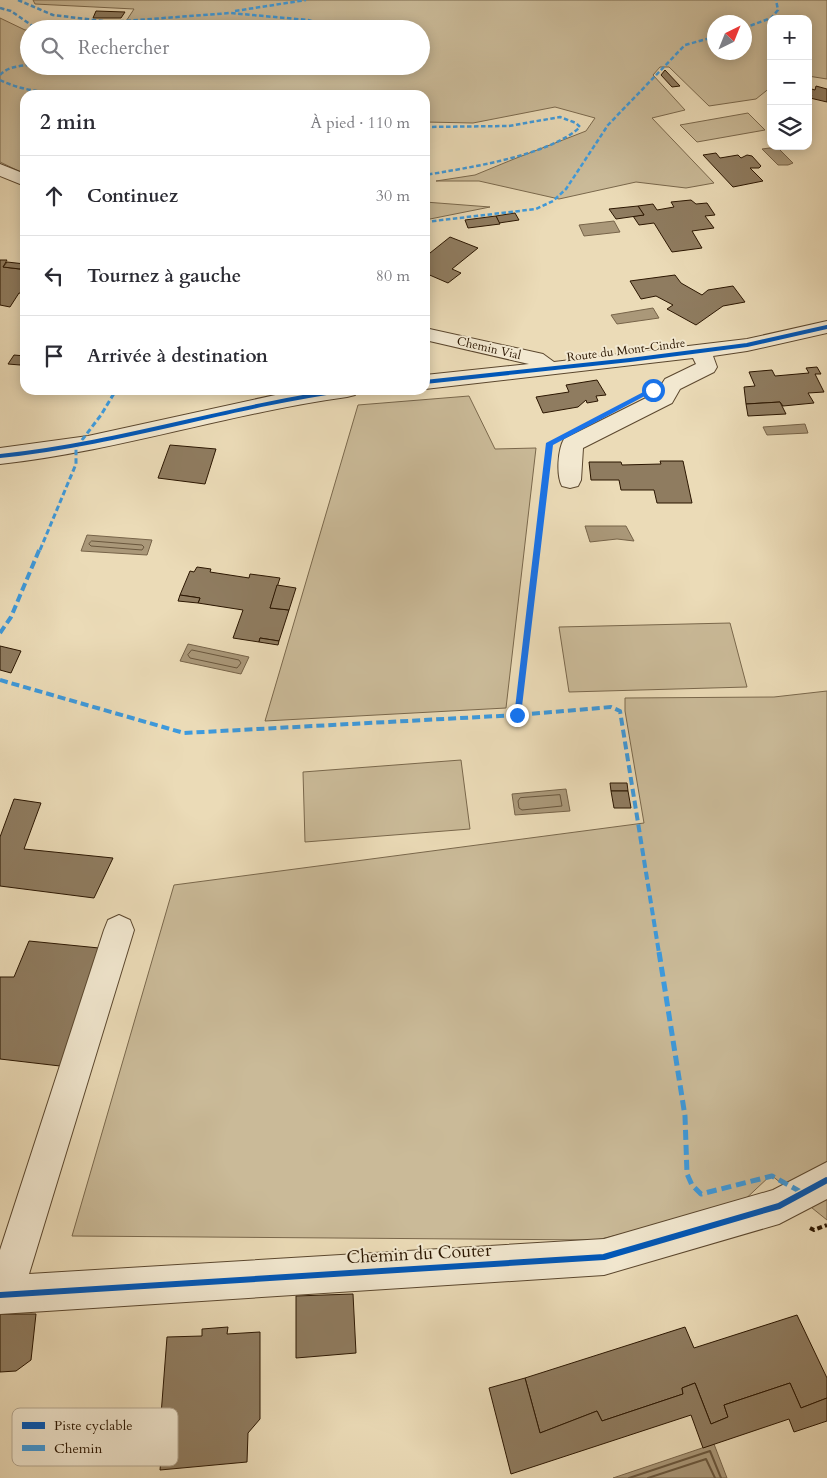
<!DOCTYPE html>
<html lang="fr">
<head>
<meta charset="utf-8">
<style>
  body { margin:0; font-family:Cardo,serif; background:#f7f7f7; color:#2b2b33 }
  .controls { position:absolute; right:15px; top:15px; display:grid; overflow:hidden; border-radius:10px; box-shadow:0 2px 12px #0003 }
  .controls button { width:45px; height:45px; display:grid; place-items:center; padding:0; border:0; border-bottom:1px solid #e1e1e2; background:#fff; color:#2b2b33; font:25px sans-serif }
  .compass { position:absolute; left:707px; top:15px; width:45px; height:45px; border-radius:50%; background:#fff; box-shadow:0 2px 12px #0003; rotate:43deg }
  .stop { position:absolute; width:15px; height:15px; margin:-11px; border:4px solid #1a73e8; border-radius:50%; background:#fff }
  .stop.end { background:#1a73e8; border-color:#fff; box-shadow:0 1px 5px #0008 }
  .list { margin:0; padding:0; list-style:none }
  h2 { display:flex; justify-content:space-between; align-items:center; height:65px; margin:0; padding:0 20px; font-size:21px }
  h2 small { font-size:16px; font-weight:400; color:#7c7c81 }
  .list li { display:grid; grid-template-columns:32px 1fr auto; gap:15px; align-items:center; box-sizing:border-box; height:80px; padding:0 20px; border-top:1px solid #e1e1e2 }
  .list b { display:block; font-size:19px; white-space:nowrap }
  .list em { font-size:16px; font-style:normal; color:#7c7c81 }
  .icon { flex:none; width:28px; height:28px; fill:none; stroke:currentColor; stroke-width:2; stroke-linecap:round; stroke-linejoin:round }
  .map { position:relative; flex:none; width:827px; height:1478px; overflow:hidden }
  .search { position:absolute; background:#fff; box-shadow:0 2px 12px #0003; left:20px; top:20px; width:410px; height:55px; display:flex; align-items:center; gap:12px; box-sizing:border-box; padding:0 18px; border-radius:28px; color:#7c7c81; font-size:19px }
  .panel { position:absolute; background:#fff; box-shadow:0 2px 12px #0003; left:20px; top:90px; width:410px; height:305px; border-radius:15px }
  .map>svg:first-child { display:block }
  .green { fill:#caba98; stroke:#7a684c; fill-rule:evenodd }
  .water { fill:#aa9879; stroke:#776449 }
  .lines { fill:none; stroke-linecap:round; stroke-linejoin:round }
  .shore-far1 { stroke:#6a573d; stroke-width:1 }
  .shore { stroke:#6a573d; stroke-width:2 }
  .building { fill:#8f7c60; stroke:#2b1601 }
  .minor-casing { stroke:#5b472e; stroke-width:2 }
  .path-far2 { stroke:#2b1601; stroke-width:2.5; stroke-dasharray:3 2; stroke-linecap:butt }
  .path-far1 { stroke:#2b1601; stroke-width:3; stroke-dasharray:4 2.5; stroke-linecap:butt }
  .path { stroke:#2b1601; stroke-width:4; stroke-dasharray:5 3; stroke-linecap:butt }
  .minor { fill:#f2e8d0; fill-rule:evenodd }
  .quiet-far3 { stroke:#3d9add; stroke-width:2.5; stroke-dasharray:4.5 2.5; stroke-linecap:butt }
  .quiet-far2 { stroke:#3d9add; stroke-width:3; stroke-dasharray:5.5 3; stroke-linecap:butt }
  .quiet-far1 { stroke:#3d9add; stroke-width:4; stroke-dasharray:8 4; stroke-linecap:butt }
  .quiet { stroke:#3d9add; stroke-width:5; stroke-dasharray:10 5; stroke-linecap:butt }
  .cycleway-far1-casing { stroke:#f2e8d0; stroke-width:6 }
  .cycleway-casing { stroke:#f2e8d0; stroke-width:9 }
  .cycleway-far1 { stroke:#0057b8; stroke-width:4 }
  .cycleway { stroke:#0057b8; stroke-width:6 }
  .route { fill:#1a73e8 }
  .labels { text-anchor:middle; dominant-baseline:central; stroke-width:4; stroke-linejoin:round; paint-order:stroke }
  .far-street-label { font-size:12px; fill:#2b1601; stroke:#f2e8d0 }
  .near-street-label { font-size:18px; fill:#2b1601; stroke:#f2e8d0 }
  .key { fill:#f2e8d0; stroke:#b6a992; stroke-width:1 }
  .key-label { font-size:14px; fill:#2b1601 }
</style>
</head>
<body>
<div class="map">
<svg width="827" height="1478" viewBox="0 0 827 1478">
  <rect width="100%" height="100%" fill="#ebdbb7"/>
  <filter id="stains"><feTurbulence type="fractalNoise" baseFrequency=".004" numOctaves="4"/><feColorMatrix values="0 0 0 0 .2 0 0 0 0 .09 0 0 0 0 .02 0 0 0 .5 -.17"/></filter>
  <radialGradient id="worn" r=".72"><stop offset=".6" stop-color="#630" stop-opacity="0"/><stop offset="1" stop-color="#630" stop-opacity=".3"/></radialGradient>
  <!-- green -->
  <g class="green">
    <path d="M 33,0 L 827,0 L 827,79 L 808,76 L 808,19 L 771,19 L 771,87 L 756,99 L 709,106 L 669,67 L 660,67 L 653,75 L 685,110 L 652,118 L 714,183 L 686,188 L 636,182 L 559,199 L 479,181 L 436,181 L 475,175 L 514,159 L 586,131 L 595,118 L 555,107 L 473,123 L 425,122 L 425,95 L 25,95 L 25,174 L 0,162 L 0,18 L 25,30 L 29,30 L 29,66 L 421,66 L 421,29 L 121,29 L 134,9 L 35,4 ZM 714,22 L 744,22 L 744,52 L 714,52 Z"/>
    <polygon points="748,113 765,130 697,142 680,125"/>
    <polygon points="425,202 490,207 425,220"/>
    <polygon points="469,396 495,449 536,448 506,708 265,721 358,405"/>
    <polygon points="730,623 747,687 569,692 559,627"/>
    <polygon points="827,691 827,1220 771,1175 739,1205 597,1240 72,1236 174,885 644,823 625,711 625,698 774,697"/>
    <polygon points="461,760 470,829 305,842 303,772"/>
  </g>
  <!-- water -->
  <g class="water">
    <polygon points="777,147 793,163 788,165 778,165 762,149"/>
    <polygon points="614,221 620,232 584,236 579,225"/>
    <polygon points="653,308 659,318 617,324 611,315"/>
    <polygon points="805,424 808,433 767,435 763,427"/>
    <polygon points="585,526 626,526 634,541 617,539 590,542"/>
    <polygon points="87,535 152,540 147,555 81,551"/>
    <polygon points="188,644 249,657 241,674 180,661"/>
    <polygon points="566,789 570,811 515,815 512,794"/>
    <polygon points="714,1444 727,1478 613,1478"/>
  </g>
  <g class="lines">
    <!-- shore-far1 -->
    <g class="shore-far1">
      <polygon points="92,541 142,545 144,547 142,550 91,546 89,544"/>
      <polygon points="192,650 239,660 241,663 237,668 190,658 188,655"/>
      <polygon points="560,795 562,806 522,810 519,808 518,801 520,798"/>
    </g>
    <!-- shore -->
    <g class="shore">
      <polyline points="629,1478 710,1451 721,1478"/>
      <polyline points="648,1478 706,1459 715,1478"/>
    </g>
  </g>
  <!-- building -->
  <g class="building">
    <polygon points="96,11 125,12 121,18 93,18"/>
    <polygon points="665,70 680,86 672,87 661,75"/>
    <polygon points="816,86 827,89 827,102 810,98 812,95 808,95 808,88 815,90"/>
    <polygon points="716,153 720,158 738,155 741,158 747,155 752,156 761,166 759,168 750,168 763,181 733,187 703,155"/>
    <polygon points="691,200 696,204 707,203 715,215 705,216 714,228 692,231 702,248 672,252 654,223 639,225 633,216 644,215 638,206 653,204 657,210 674,207 671,202"/>
    <polygon points="638,206 644,215 616,219 609,209"/>
    <polygon points="515,213 519,220 499,223 496,216"/>
    <polygon points="496,216 500,224 468,228 465,220"/>
    <polygon points="450,237 478,248 452,269 461,273 448,283 425,273 425,257"/>
    <polygon points="0,260 7,260 3,267 20,269 21,267 25,267 25,294 19,293 10,307 0,305"/>
    <polygon points="7,262 25,264 25,267 21,267 20,269 3,267"/>
    <polygon points="675,275 681,283 702,295 708,290 733,286 745,302 723,306 696,325 667,309 673,305 656,296 641,299 630,281"/>
    <polygon points="14,355 25,356 20,365 8,364"/>
    <polygon points="817,367 821,374 815,374 824,392 808,393 814,403 783,406 780,402 746,404 744,387 755,386 749,372 772,370 775,376 809,373 806,368"/>
    <polygon points="597,380 606,395 596,396 598,401 587,403 586,400 578,407 543,413 536,397 569,392 566,385"/>
    <polygon points="780,402 786,414 748,416 746,404"/>
    <polygon points="170,445 216,449 205,484 158,478"/>
    <polygon points="660,461 683,461 692,503 657,503 654,490 621,490 619,480 591,480 589,462 621,462 622,465 661,464"/>
    <polygon points="197,567 211,569 210,572 249,578 250,574 280,578 270,608 289,610 279,641 260,638 259,642 233,638 243,610 198,603 200,598 180,595 190,571 194,572"/>
    <polygon points="277,585 296,588 289,610 270,608"/>
    <polygon points="180,595 200,598 198,603 178,601"/>
    <polygon points="260,638 279,641 278,645 259,642"/>
    <polygon points="0,646 21,651 11,673 0,670"/>
    <polygon points="610,783 627,783 628,791 611,791"/>
    <polygon points="611,791 628,791 631,808 614,808"/>
    <polygon points="14,799 41,803 24,849 113,858 94,898 0,886 0,837"/>
    <polygon points="29,941 99,948 60,1066 0,1059 0,977 14,977"/>
    <polygon points="353,1294 356,1353 296,1358 296,1296"/>
    <polygon points="0,1314 36,1314 31,1360 16,1371 0,1372"/>
    <polygon points="797,1315 827,1378 827,1398 801,1408 790,1383 724,1405 728,1417 711,1424 695,1383 682,1388 683,1394 602,1421 597,1411 540,1433 525,1378 685,1327 694,1348"/>
    <polygon points="228,1327 227,1334 260,1332 260,1419 248,1433 247,1462 160,1470 165,1415 161,1415 167,1337 202,1336 202,1329"/>
    <polygon points="525,1378 540,1433 597,1411 602,1421 683,1394 682,1388 695,1383 711,1424 728,1417 724,1405 790,1383 801,1408 827,1398 827,1421 794,1432 789,1419 703,1448 691,1415 511,1474 489,1388"/>
  </g>
  <g class="lines">
    <defs>
      <g id="minor">
        <polygon points="0,164 25,174 25,186 0,176"/>
        <path d="M 827,321 L 827,333 L 747,351 L 713,356 L 717,367 L 714,372 L 680,389 L 672,403 L 583,448 L 581,480 L 578,486 L 570,488 L 562,486 C 556,475 558,449 564,439 L 656,393 L 665,379 L 696,364 L 693,358 L 425,389 L 425,375 L 529,364 L 425,340 L 425,328 L 543,354 L 554,362 L 747,339 Z"/>
        <path d="M 298,390 L 358,390 L 355,395 L 347,397 C 230,413 118,451 0,464 L 0,448 L 88,436 Z"/>
        <polygon points="119,915 130,920 134,930 29,1274 604,1239 773,1190 827,1162 827,1199 779,1224 604,1275 0,1314 0,1250 104,930 108,920"/>
      </g>
    </defs>
    <!-- minor casing -->
    <use href="#minor" class="minor-casing"/>
    <!-- path-far2 -->
    <polyline class="path-far2" points="536,550 543,492"/>
    <!-- path-far1 -->
    <polyline class="path-far1" points="517,715 536,548"/>
    <!-- path -->
    <polyline class="path" points="810,1228 814,1230 827,1225"/>
    <!-- minor -->
    <use href="#minor" class="minor"/>
    <!-- quiet-far3 -->
    <g class="quiet-far3">
      <polyline points="18,0 53,15 111,22 230,13 308,20 326,25 325,29"/>
      <polyline points="0,8 11,11 37,29"/>
      <polyline points="235,11 306,0"/>
      <polyline points="744,28 771,18 778,10 776,0"/>
      <path d="M 0,75 C 7,67 19,66 29,65"/>
      <path d="M 0,80 C 34,97 77,93 114,95"/>
      <path d="M 425,127 L 509,126 L 560,117 L 576,123 L 580,127 C 549,156 467,168 425,175"/>
      <polyline points="425,222 536,209 553,201 566,189 608,125 685,45 714,37"/>
    </g>
    <!-- quiet-far2 -->
    <polyline class="quiet-far2" points="40,550 76,464 76,448 101,415 116,390"/>
    <!-- quiet-far1 -->
    <g class="quiet-far1">
      <polyline points="0,633 11,617 40,548"/>
      <polyline points="0,680 184,733 517,715 611,707 620,711 659,953"/>
    </g>
    <!-- quiet -->
    <polyline class="quiet" points="659,952 685,1116 687,1174 692,1185 701,1194 772,1176 801,1192"/>
    <defs>
      <g id="cycleway-far1">
        <polyline points="425,382 630,360 747,345 827,327"/>
        <path d="M 0,456 C 118,444 230,406 347,390"/>
      </g>
      <polyline id="cycleway" points="0,1295 604,1257 779,1206 827,1180"/>
    </defs>
    <!-- cycleway-far1 casing -->
    <use href="#cycleway-far1" class="cycleway-far1-casing"/>
    <!-- cycleway casing -->
    <use href="#cycleway" class="cycleway-casing"/>
    <!-- cycleway-far1 -->
    <use href="#cycleway-far1" class="cycleway-far1"/>
    <!-- cycleway -->
    <use href="#cycleway" class="cycleway"/>
  </g>
  <!-- route -->
  <polygon class="route" points="651,388 656,390 553,445 521,715 520,717 514,717 546,443"/>
  <g class="labels">
    <!-- far-street labels -->
    <g class="far-street-label">
      <text transform="translate(489 348) rotate(13)">Chemin Vial</text>
      <text transform="translate(626 350) rotate(-7)">Route du Mont-Cindre</text>
    </g>
    <!-- near-street labels -->
    <g class="near-street-label">
      <text transform="translate(419 1254) rotate(-3)">Chemin du Couter</text>
    </g>
  </g>
  <!-- legend -->
  <rect x="12" y="1408" width="166" height="58" rx="8" class="key"/>
  <rect x="22" y="1422" width="23" height="7" fill="#0057b8"/>
  <rect x="22" y="1445" width="23" height="6" fill="#3d9add"/>
  <g class="key-label">
    <text x="54" y="1430">Piste cyclable</text>
    <text x="54" y="1453">Chemin</text>
  </g>
  <rect width="100%" height="100%" filter="url(#stains)"/>
  <rect width="100%" height="100%" fill="url(#worn)"/>
</svg>
<div class="controls">
<button>+</button>
<button>−</button>
<button><svg class="icon" aria-label="layers" viewBox="0 0 24 24"><path d="M12 4l9 5-9 5-9-5zM3 14l9 5 9-5"/></svg></button>
</div>
<svg class="compass" viewBox="-18 -18 36 36"><path d="M0-13l5 13h-10z" fill="#e53935"/><path d="M0 13l5-13h-10z" fill="#7c7c81"/></svg>
<div class="stop" style="left:653px;top:390px"></div>
<div class="stop end" style="left:517px;top:715px"></div>
<div class="search"><svg class="icon" aria-label="search" viewBox="0 0 24 24"><circle cx="10" cy="10" r="6"/><path d="M15 15l6 6"/></svg>Rechercher</div>
<section class="panel">
<h2>2 min<small>À pied · 110 m</small></h2>
<ul class="list">
<li><svg class="icon" aria-label="ahead" viewBox="0 0 24 24"><path d="M12 20V5M6 11l6-6 6 6"/></svg><div><b>Continuez</b></div><em>30 m</em></li>
<li><svg class="icon" aria-label="left" viewBox="0 0 24 24"><path d="M17 20v-9H6M10 6l-5 5 5 5"/></svg><div><b>Tournez à gauche</b></div><em>80 m</em></li>
<li><svg class="icon" aria-label="arrive" viewBox="0 0 24 24"><path d="M6 21V4h12l-3 4 3 4H6"/></svg><div><b>Arrivée à destination</b></div></li>
</ul>
</section>
</div>
</body>
</html>
